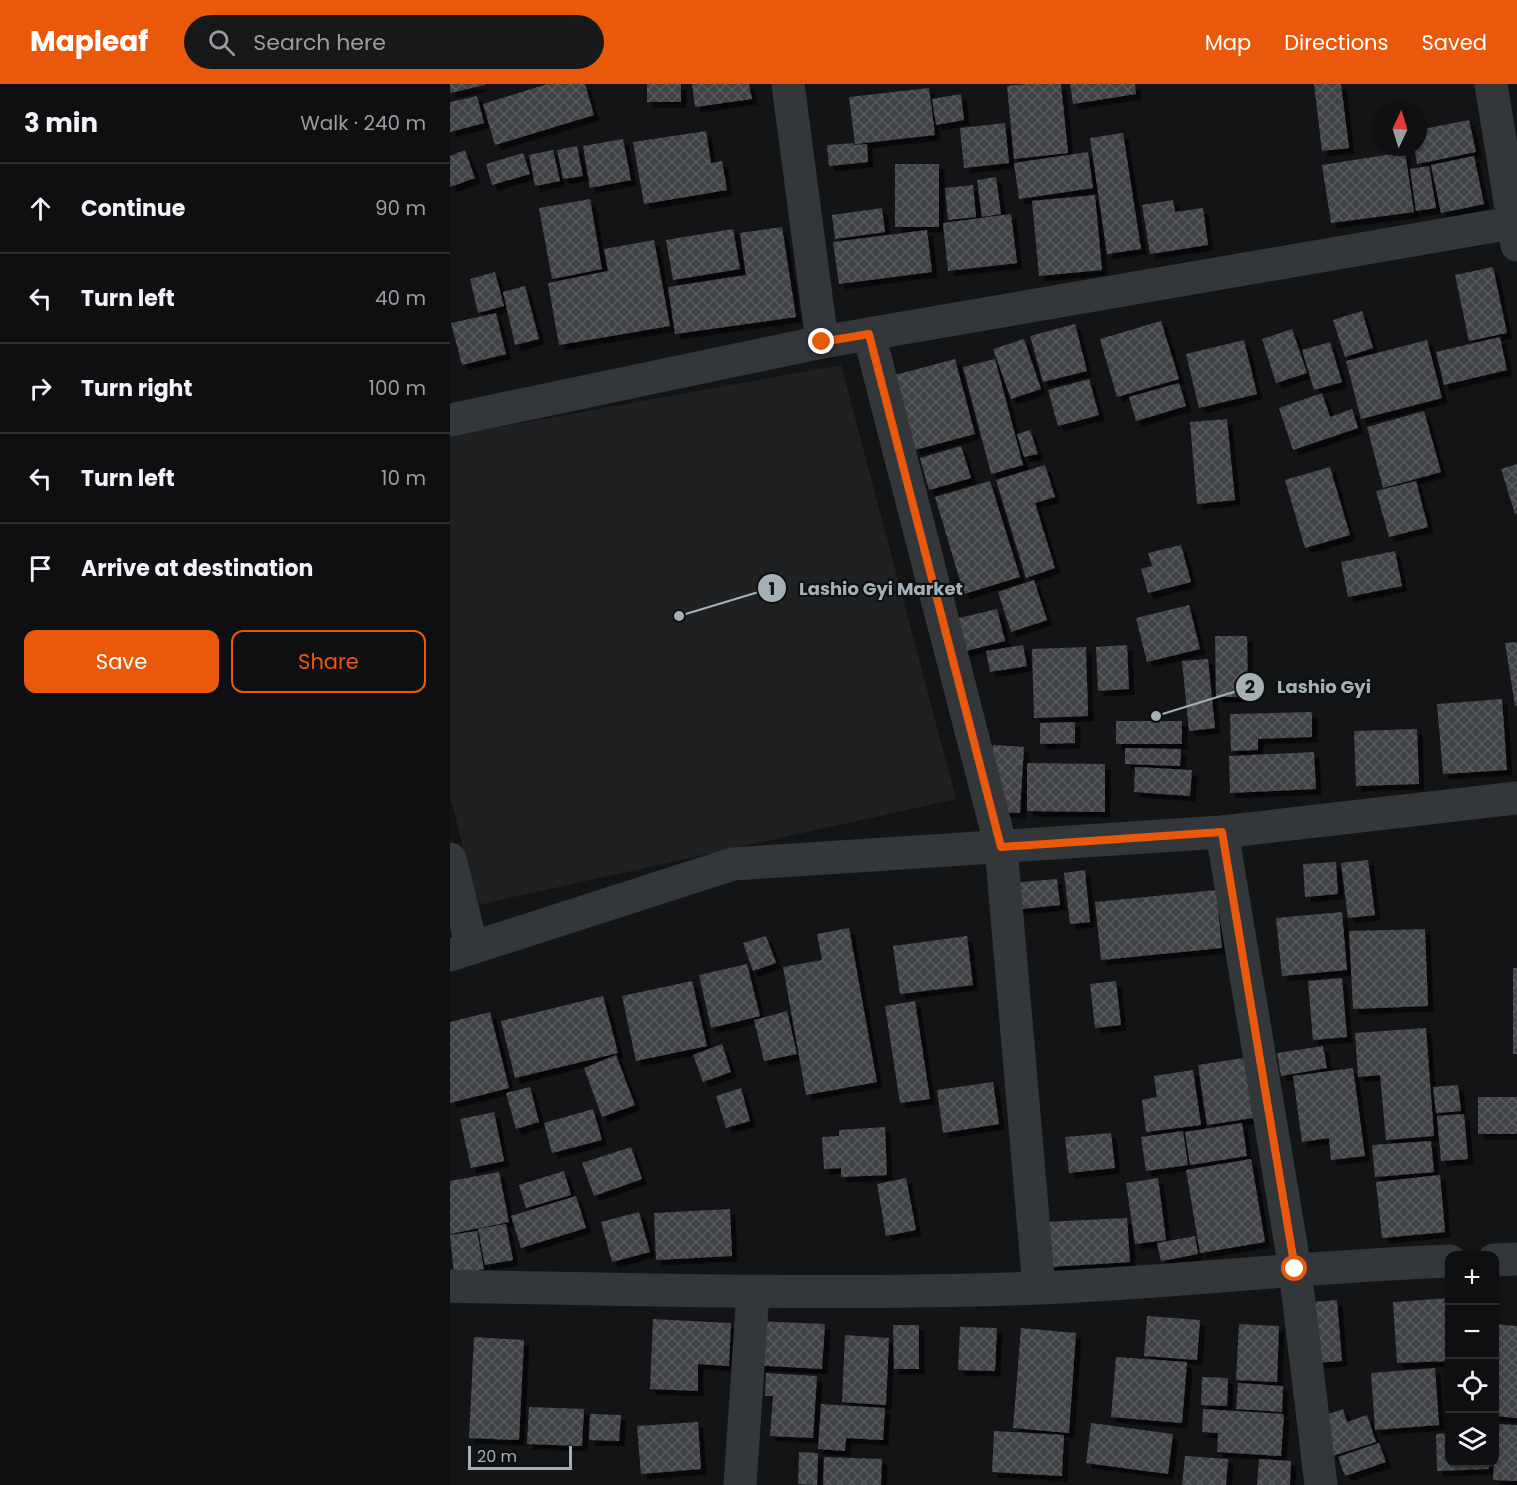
<!DOCTYPE html>
<html lang="en">
<head>
<meta charset="utf-8">
<style>
  body { margin:0; font-family:Poppins,sans-serif; background:#171819; color:#f1f3f6 }
  .controls { position:absolute; right:18px; bottom:18px; display:grid; overflow:hidden; border-radius:12px; box-shadow:0 2px 4px #0004 }
  .controls button { width:54px; height:54px; display:grid; place-items:center; padding:0; border:0; border-bottom:2px solid #2e2f30; background:#0e0f10; color:#f1f3f6; font:30px sans-serif }
  .compass { position:absolute; left:923px; top:18px; width:54px; height:54px; border-radius:50%; background:#0e0f10; box-shadow:0 2px 4px #0004; rotate:4deg }
  .scale { position:absolute; left:18px; bottom:15px; width:104px; box-sizing:border-box; padding-left:6px; border:3px solid #a4b0b6; border-top:0; font-size:16px; line-height:21px; white-space:nowrap; color:#a4b0b6; -webkit-text-stroke:4px #0e0f10; paint-order:stroke }
  .stop { position:absolute; width:18px; height:18px; margin:-14px; border:4px solid #ea580c; border-radius:50%; background:#fff }
  .stop.end { background:#ea580c; border-color:#fff; box-shadow:0 2px 6px #0008 }
  .list { margin:0; padding:0; list-style:none }
  h2 { display:flex; justify-content:space-between; align-items:center; height:78px; margin:0; padding:0 24px; font-size:26px }
  h2 small { font-size:20px; font-weight:400; color:#9b9c9f }
  .list li { display:grid; grid-template-columns:39px 1fr auto; gap:18px; align-items:center; box-sizing:border-box; height:90px; padding:0 24px; border-top:2px solid #2e2f30 }
  .list b { display:block; font-size:22px; white-space:nowrap }
  .list em { font-size:20px; font-style:normal; color:#9b9c9f }
  .actions { display:flex; gap:12px; padding:18px 24px }
  .actions a { flex:1; padding:14px 0; border:2px solid #ea580c; border-radius:12px; text-align:center; font-size:21px; color:#ea580c }
  .actions .main { background:#ea580c; color:#fff }
  .icon { flex:none; width:33px; height:33px; fill:none; stroke:currentColor; stroke-width:2; stroke-linecap:round; stroke-linejoin:round }
  .map { position:relative; flex:none; width:1067px; height:1401px; overflow:hidden }
  header { display:flex; align-items:center; gap:36px; box-sizing:border-box; height:84px; padding:0 30px; background:#ea580c; color:#fff }
  header strong { font-size:28px }
  nav { display:flex; gap:33px; margin-inline-start:auto; font-size:21px }
  .search { width:420px; height:54px; background:#171819; display:flex; align-items:center; gap:15px; box-sizing:border-box; padding:0 21px; border-radius:33px; color:#9b9c9f; font-size:22px }
  main { display:flex }
  aside { flex:1; background:#0e0f10 }
  .map>svg:first-child { display:block }
  .built { fill:#1f2022 }
  .building { fill:url(#building-cross-hatch); filter:url(#shadow) }
  .lines { fill:none; stroke-linecap:round; stroke-linejoin:round }
  .minor { stroke:#34373a; stroke-width:33 }
  .route { stroke:#ea580c; stroke-width:8 }
  .leader { fill:none; stroke:#a4b0b6; stroke-width:2 }
  .callout-dot { fill:#a4b0b6; stroke:#0e0f10; stroke-width:2 }
  .mark-label { font-size:18px; text-anchor:middle; font-weight:bold; fill:#111 }
  .callout-label { font-size:18px; text-anchor:middle; font-weight:bold; fill:#a4b0b6; stroke:#0e0f10; stroke-width:4.5; stroke-linejoin:round; paint-order:stroke }
</style>
</head>
<body>
<header>
<strong>Mapleaf</strong>
<div class="search"><svg class="icon" aria-label="search" viewBox="0 0 24 24"><circle cx="10" cy="10" r="6"/><path d="M15 15l6 6"/></svg>Search here</div>
<nav><a>Map</a><a>Directions</a><a>Saved</a></nav>
</header>
<main>
<aside>
<h2>3 min<small>Walk · 240 m</small></h2>
<ul class="list">
<li><svg class="icon" aria-label="ahead" viewBox="0 0 24 24"><path d="M12 20V5M6 11l6-6 6 6"/></svg><div><b>Continue</b></div><em>90 m</em></li>
<li><svg class="icon" aria-label="left" viewBox="0 0 24 24"><path d="M17 20v-9H6M10 6l-5 5 5 5"/></svg><div><b>Turn left</b></div><em>40 m</em></li>
<li><svg class="icon" aria-label="right" viewBox="0 0 24 24"><path d="M7 20v-9h11M14 6l5 5-5 5"/></svg><div><b>Turn right</b></div><em>100 m</em></li>
<li><svg class="icon" aria-label="left" viewBox="0 0 24 24"><path d="M17 20v-9H6M10 6l-5 5 5 5"/></svg><div><b>Turn left</b></div><em>10 m</em></li>
<li><svg class="icon" aria-label="arrive" viewBox="0 0 24 24"><path d="M6 21V4h12l-3 4 3 4H6"/></svg><div><b>Arrive at destination</b></div></li>
</ul>
<div class="actions"><a class="main">Save</a><a>Share</a></div>
</aside>
<div class="map">
<svg width="1067" height="1401" viewBox="0 0 1067 1401">
  <defs>
    <pattern id="building-cross-hatch" width="8" height="8" patternUnits="userSpaceOnUse" patternTransform="scale(1.5)"><rect width="8" height="8" fill="#3f4245"/><path d="M0 0l8 8M0 8l8-8" fill="none" stroke="#585b5e"/></pattern>
    <filter id="shadow"><feDropShadow dx="5.5" dy="5.5" stdDeviation="0" flood-color="#0009"/></filter>
  </defs>
  <rect width="100%" height="100%" fill="#131415"/>
  <!-- built -->
  <polygon class="built" points="391,281 506,715 28,821 0,712 0,352"/>
  <!-- building -->
  <g class="building">
    <polygon points="0,0 35,0 35,1 0,9"/>
    <polygon points="97,0 135,0 144,31 45,61 33,20"/>
    <rect x="197" y="0" width="34" height="18"/>
    <polygon points="242,0 299,0 302,15 245,23"/>
    <polygon points="576,0 611,0 618,69 564,75 557,2"/>
    <polygon points="620,0 685,0 686,10 623,20"/>
    <polygon points="864,0 891,0 899,64 872,67"/>
    <polygon points="479,4 485,51 405,60 399,13"/>
    <polygon points="511,10 514,36 486,41 482,15"/>
    <polygon points="27,12 34,39 0,48 0,18"/>
    <polygon points="1019,36 1026,68 967,80 964,63 968,63 968,46"/>
    <polygon points="555,39 559,79 514,84 510,44"/>
    <polygon points="256,47 261,79 272,77 277,106 194,120 183,58"/>
    <polygon points="673,49 691,165 657,170 640,54"/>
    <polygon points="173,55 181,96 140,104 133,62"/>
    <polygon points="404,59 404,61 417,60 418,78 379,82 377,61"/>
    <polygon points="127,62 133,92 113,95 107,66"/>
    <polygon points="15,66 25,94 0,103 0,72"/>
    <polygon points="103,66 110,97 85,102 79,71"/>
    <polygon points="638,68 643,104 569,115 564,79"/>
    <polygon points="955,68 964,128 881,139 872,81"/>
    <polygon points="73,69 80,90 42,101 36,80"/>
    <polygon points="1024,72 1034,120 991,129 981,81"/>
    <rect x="445" y="80" width="44" height="63"/>
    <polygon points="979,82 986,124 966,127 960,85"/>
    <polygon points="546,93 551,130 532,133 527,96"/>
    <polygon points="523,101 526,133 498,136 495,104"/>
    <polygon points="645,111 652,186 589,192 582,117"/>
    <polygon points="140,115 152,185 102,195 89,124"/>
    <polygon points="723,116 725,128 753,124 758,161 700,170 692,121"/>
    <polygon points="432,124 435,148 385,155 382,131"/>
    <polygon points="561,130 567,179 498,187 493,139"/>
    <polygon points="332,143 346,233 225,250 218,203 296,191 290,149"/>
    <polygon points="283,145 290,185 223,196 216,156"/>
    <polygon points="477,146 482,188 389,200 383,158"/>
    <polygon points="204,156 220,242 109,261 98,199 158,187 154,165"/>
    <polygon points="1043,183 1057,249 1019,257 1005,191"/>
    <polygon points="45,188 54,222 28,229 20,195"/>
    <polygon points="75,202 89,255 65,261 53,208"/>
    <polygon points="912,227 923,264 895,273 883,236"/>
    <polygon points="46,229 56,270 12,281 1,239"/>
    <polygon points="711,237 729,295 667,313 650,255"/>
    <polygon points="625,240 637,287 593,298 580,252"/>
    <polygon points="842,245 857,289 826,299 812,255"/>
    <polygon points="1050,253 1057,286 994,301 986,268"/>
    <polygon points="574,255 591,305 561,315 543,265"/>
    <polygon points="794,256 807,310 749,324 736,270"/>
    <polygon points="977,256 992,314 911,335 896,277"/>
    <polygon points="880,258 892,298 864,306 852,266"/>
    <polygon points="505,275 525,350 465,366 445,291"/>
    <polygon points="545,275 573,381 541,390 513,283"/>
    <polygon points="639,295 649,331 608,342 598,306"/>
    <polygon points="729,299 736,322 686,337 679,313"/>
    <polygon points="872,309 880,333 902,325 908,344 843,366 829,324"/>
    <polygon points="974,327 991,388 933,404 917,343"/>
    <polygon points="777,335 785,416 747,420 740,338"/>
    <polygon points="580,346 588,370 574,373 567,350"/>
    <polygon points="511,362 521,394 479,406 470,374"/>
    <polygon points="1067,380 1067,429 1065,430 1051,385"/>
    <polygon points="595,381 605,413 585,419 605,484 576,494 546,396"/>
    <polygon points="880,383 900,451 855,464 835,396"/>
    <polygon points="540,397 570,493 514,510 485,413"/>
    <polygon points="966,397 978,443 939,453 926,407"/>
    <polygon points="731,461 741,498 698,509 691,485 702,482 698,469"/>
    <polygon points="945,467 952,502 898,513 891,478"/>
    <polygon points="584,496 597,536 561,548 548,508"/>
    <polygon points="739,521 750,565 697,578 686,534"/>
    <polygon points="547,525 555,557 512,568 505,535"/>
    <polygon points="765,552 797,552 798,613 766,613"/>
    <polygon points="1067,558 1067,621 1065,622 1055,559"/>
    <polygon points="573,561 577,582 540,588 536,567"/>
    <polygon points="677,561 679,605 648,607 646,563"/>
    <polygon points="636,563 638,632 584,634 582,565"/>
    <polygon points="758,575 765,644 739,647 732,577"/>
    <polygon points="1052,615 1057,686 993,690 987,620"/>
    <polygon points="862,628 862,653 808,655 808,666 781,667 780,630"/>
    <rect x="666" y="637" width="66" height="23"/>
    <polygon points="625,638 625,659 590,660 590,639"/>
    <polygon points="967,645 969,700 906,702 904,647"/>
    <polygon points="543,661 574,663 570,729 538,727"/>
    <polygon points="675,664 731,665 730,682 675,680"/>
    <polygon points="864,668 866,705 780,709 779,672"/>
    <polygon points="577,679 655,680 655,728 577,727"/>
    <polygon points="685,683 742,686 740,712 684,708"/>
    <polygon points="918,776 925,831 898,834 891,779"/>
    <polygon points="886,778 888,810 855,813 853,780"/>
    <polygon points="635,786 640,838 620,840 614,789"/>
    <polygon points="607,795 610,821 562,826 559,799"/>
    <polygon points="766,806 772,864 651,876 645,818"/>
    <polygon points="892,828 897,886 832,892 826,834"/>
    <polygon points="399,844 427,998 356,1011 333,883 372,876 367,850"/>
    <polygon points="975,845 978,922 903,925 899,847"/>
    <polygon points="316,852 326,879 303,887 293,859"/>
    <polygon points="517,852 523,901 450,910 443,862"/>
    <polygon points="297,880 310,932 261,944 249,891"/>
    <rect x="1063" y="884" width="4" height="86"/>
    <polygon points="892,894 897,953 863,956 858,897"/>
    <polygon points="242,897 257,962 186,977 172,912"/>
    <polygon points="666,897 671,941 645,944 640,900"/>
    <polygon points="153,912 168,969 65,994 51,937"/>
    <polygon points="465,917 480,1015 450,1019 435,922"/>
    <polygon points="337,927 347,970 314,977 304,936"/>
    <polygon points="40,928 59,1004 0,1019 0,938"/>
    <polygon points="976,944 984,1052 936,1056 930,991 908,993 905,949"/>
    <polygon points="272,960 281,988 253,998 243,971"/>
    <polygon points="873,962 877,984 831,992 827,969"/>
    <polygon points="166,971 185,1021 152,1033 134,984"/>
    <polygon points="794,974 803,1034 757,1041 748,981"/>
    <polygon points="903,984 915,1072 881,1076 879,1054 852,1058 843,992"/>
    <polygon points="743,986 751,1041 696,1048 692,1016 707,1013 704,992"/>
    <polygon points="543,998 549,1040 493,1049 487,1006"/>
    <polygon points="1008,1001 1011,1027 986,1029 983,1003"/>
    <polygon points="80,1003 89,1038 66,1045 56,1009"/>
    <polygon points="291,1004 300,1037 276,1044 266,1012"/>
    <rect x="1028" y="1013" width="39" height="37"/>
    <polygon points="143,1025 152,1056 102,1069 94,1039"/>
    <polygon points="44,1028 54,1077 21,1084 10,1035"/>
    <polygon points="1014,1030 1018,1075 991,1077 987,1032"/>
    <polygon points="792,1039 797,1072 740,1081 735,1048"/>
    <polygon points="435,1043 437,1091 391,1093 391,1084 374,1085 372,1053 389,1052 389,1046"/>
    <polygon points="733,1047 738,1081 696,1087 691,1053"/>
    <polygon points="661,1049 665,1084 619,1089 615,1053"/>
    <polygon points="981,1057 984,1088 925,1093 922,1061"/>
    <polygon points="181,1063 192,1095 144,1112 132,1079"/>
    <polygon points="801,1075 815,1158 750,1169 736,1086"/>
    <polygon points="114,1087 121,1111 76,1124 69,1101"/>
    <polygon points="49,1088 59,1138 0,1150 0,1097"/>
    <polygon points="990,1091 995,1148 932,1154 926,1098"/>
    <polygon points="456,1094 466,1146 436,1152 427,1100"/>
    <polygon points="708,1094 716,1156 685,1160 676,1099"/>
    <polygon points="126,1112 136,1144 71,1164 61,1132"/>
    <polygon points="280,1125 282,1172 206,1176 204,1129"/>
    <polygon points="189,1128 200,1168 162,1178 151,1138"/>
    <polygon points="677,1134 680,1178 598,1183 595,1138"/>
    <polygon points="56,1140 63,1176 35,1181 28,1145"/>
    <polygon points="27,1147 34,1185 4,1191 0,1151"/>
    <polygon points="745,1152 748,1170 711,1177 707,1159"/>
    <polygon points="1000,1214 1000,1277 947,1279 943,1218"/>
    <polygon points="887,1216 892,1277 865,1279 862,1218"/>
    <polygon points="697,1232 750,1236 747,1276 694,1272"/>
    <polygon points="203,1235 281,1239 279,1282 248,1280 248,1307 200,1305"/>
    <polygon points="304,1237 375,1240 372,1285 302,1281"/>
    <polygon points="789,1240 829,1242 827,1298 786,1296"/>
    <polygon points="1044,1240 1067,1242 1067,1334 1044,1332"/>
    <polygon points="443,1241 469,1241 469,1285 444,1285"/>
    <polygon points="510,1243 547,1244 545,1287 508,1286"/>
    <polygon points="571,1244 626,1249 619,1349 563,1344"/>
    <polygon points="395,1251 439,1254 436,1321 392,1318"/>
    <polygon points="24,1253 74,1256 69,1356 19,1354"/>
    <polygon points="666,1273 737,1278 732,1339 661,1333"/>
    <polygon points="985,1284 989,1341 925,1346 921,1289"/>
    <polygon points="316,1289 367,1292 363,1354 320,1352 323,1312 315,1312"/>
    <polygon points="752,1293 778,1294 777,1322 751,1321"/>
    <polygon points="788,1299 833,1302 832,1328 786,1325"/>
    <polygon points="371,1320 435,1324 433,1356 396,1354 395,1367 368,1365"/>
    <polygon points="79,1323 134,1325 132,1362 77,1360"/>
    <polygon points="753,1325 834,1330 831,1372 767,1368 768,1349 752,1348"/>
    <polygon points="893,1325 897,1338 917,1331 926,1358 882,1372 869,1333"/>
    <polygon points="140,1330 171,1331 169,1357 139,1356"/>
    <polygon points="248,1338 251,1385 191,1390 187,1342"/>
    <polygon points="641,1339 723,1350 718,1390 636,1379"/>
    <polygon points="1046,1340 1067,1341 1067,1397 1043,1396"/>
    <polygon points="544,1347 614,1351 612,1392 542,1388"/>
    <polygon points="1000,1349 1000,1378 1039,1378 1039,1385 987,1387 986,1350"/>
    <polygon points="929,1359 936,1378 895,1392 888,1373"/>
    <polygon points="349,1368 368,1369 367,1401 348,1400"/>
    <polygon points="735,1372 778,1375 776,1401 732,1401"/>
    <polygon points="374,1373 432,1375 431,1401 373,1401"/>
    <polygon points="809,1375 841,1377 840,1401 807,1401"/>
  </g>
  <g class="lines">
    <!-- minor -->
    <g class="minor">
      <polyline points="338,0 372,258"/>
      <polyline points="1041,0 1067,161"/>
      <polyline points="419,250 551,763 589,1204"/>
      <polyline points="0,336 372,258 1067,138"/>
      <polyline points="772,748 845,1185 871,1401"/>
      <polyline points="0,775 22,864"/>
      <polyline points="0,871 283,780 772,748 1067,714"/>
      <polyline points="1044,1176 1067,1175"/>
      <path d="M 0,1202 C 196,1206 392,1211 588,1204 C 725,1198 862,1182 1000,1177"/>
      <polyline points="290,1401 303,1208"/>
    </g>
  </g>
  <g class="lines">
    <!-- route -->
    <polyline class="route" points="372,258 419,250 551,763 772,748 845,1185"/>
  </g>
  <!-- callouts -->
  <path class="leader" d="M229 532L322 504M706 632L800 603"/>
  <g class="callout-dot">
    <circle cx="229" cy="532" r="6"/>
    <circle cx="706" cy="632" r="6"/>
    <circle cx="322" cy="504" r="15"/>
    <circle cx="800" cy="603" r="15"/>
  </g>
  <g class="mark-label">
    <text x="322" y="511">1</text>
    <text x="800" y="609">2</text>
  </g>
  <g class="callout-label">
    <text x="431" y="511">Lashio Gyi Market</text>
    <text x="874" y="609">Lashio Gyi</text>
  </g>
</svg>
<div class="controls">
<button>+</button>
<button>−</button>
<button><svg class="icon" aria-label="locate" viewBox="0 0 24 24"><circle cx="12" cy="12" r="6"/><path d="M12 2v4M12 18v4M2 12h4M18 12h4"/></svg></button>
<button><svg class="icon" aria-label="layers" viewBox="0 0 24 24"><path d="M12 4l9 5-9 5-9-5zM3 14l9 5 9-5"/></svg></button>
</div>
<svg class="compass" viewBox="-18 -18 36 36"><path d="M0-13l5 13h-10z" fill="#e53935"/><path d="M0 13l5-13h-10z" fill="#9b9c9f"/></svg>
<div class="scale">20 m</div>
<div class="stop" style="left:845px;top:1185px"></div>
<div class="stop end" style="left:372px;top:258px"></div>
</div>
</main>
</body>
</html>
